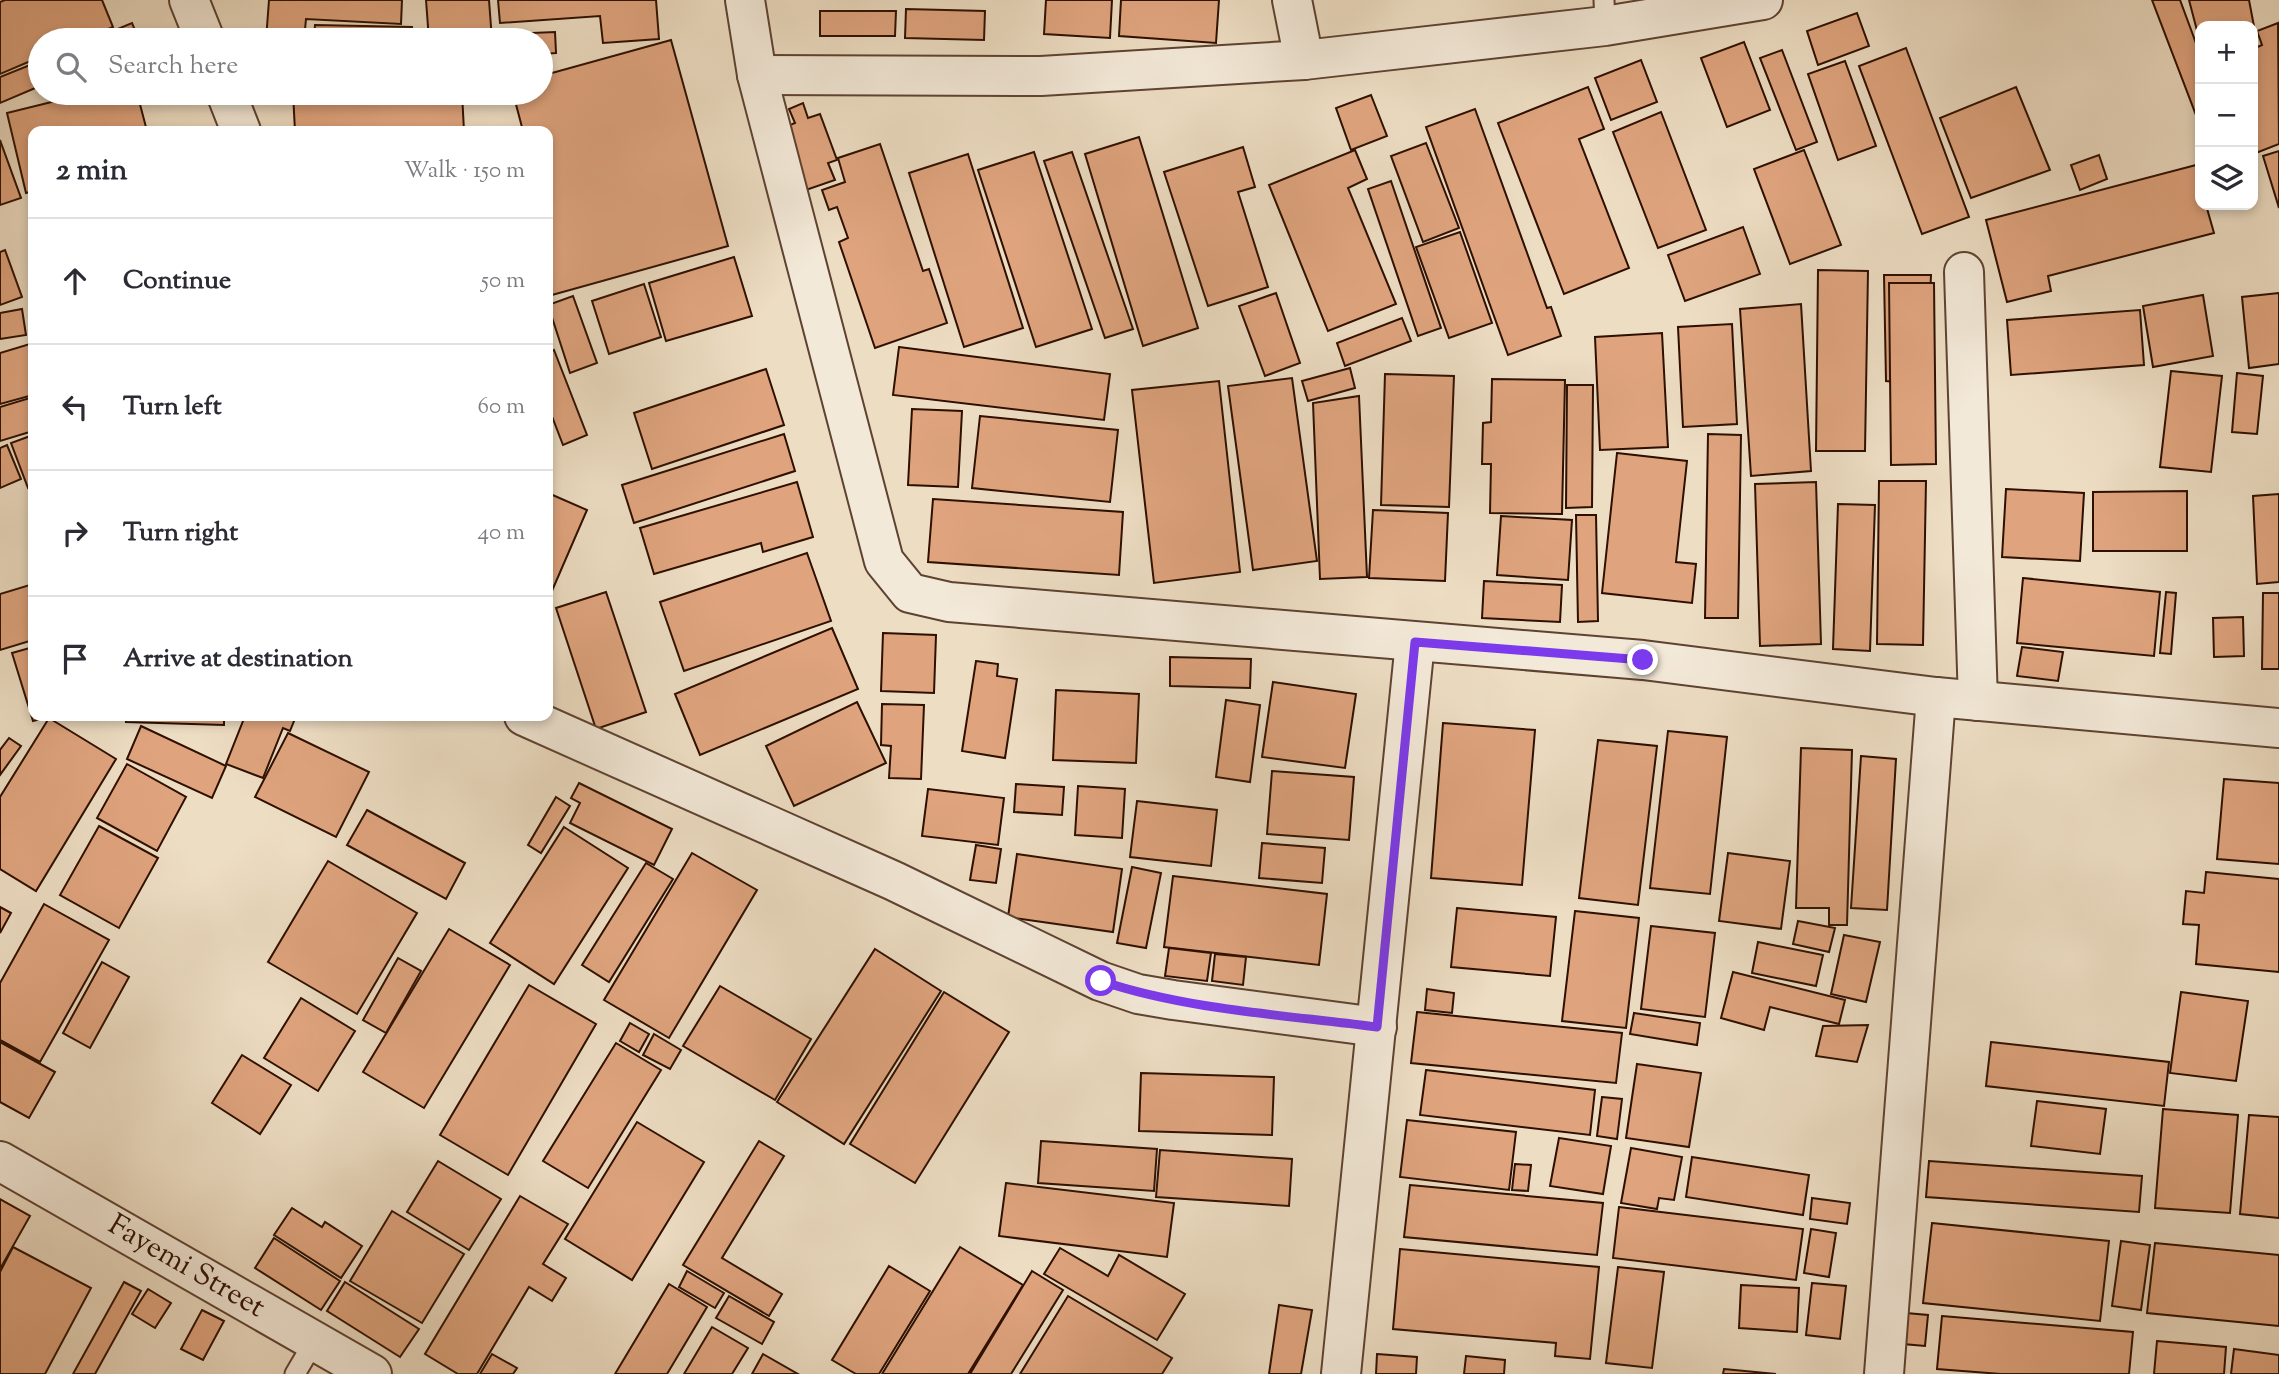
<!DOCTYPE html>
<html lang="en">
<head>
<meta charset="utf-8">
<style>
  body { margin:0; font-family:"Sorts Mill Goudy",serif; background:#f2f2f3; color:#2b2b33 }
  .controls { position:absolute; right:21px; top:21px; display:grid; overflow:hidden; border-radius:14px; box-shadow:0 4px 10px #0003 }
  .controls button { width:63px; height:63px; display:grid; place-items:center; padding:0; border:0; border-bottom:2px solid #e1e1e2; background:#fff; color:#2b2b33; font:35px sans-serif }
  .stop { position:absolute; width:21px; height:21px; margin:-16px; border:5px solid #7c3aed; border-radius:50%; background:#fff }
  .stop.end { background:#7c3aed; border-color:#fff; box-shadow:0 2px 7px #0008 }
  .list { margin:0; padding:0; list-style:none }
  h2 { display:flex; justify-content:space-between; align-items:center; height:91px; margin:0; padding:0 28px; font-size:30px }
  h2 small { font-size:23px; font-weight:400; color:#7c7c81 }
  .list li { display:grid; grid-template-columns:46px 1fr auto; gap:21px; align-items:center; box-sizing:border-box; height:126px; padding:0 28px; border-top:2px solid #e1e1e2 }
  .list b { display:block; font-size:26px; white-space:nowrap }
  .list em { font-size:23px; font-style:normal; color:#7c7c81 }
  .icon { flex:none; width:38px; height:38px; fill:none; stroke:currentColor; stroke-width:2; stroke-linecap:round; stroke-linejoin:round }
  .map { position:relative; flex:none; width:2279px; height:1374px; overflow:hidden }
  .search { position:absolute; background:#fff; box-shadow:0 4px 10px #0003; left:28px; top:28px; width:525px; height:77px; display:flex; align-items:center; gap:18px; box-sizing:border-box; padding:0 24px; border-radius:38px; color:#7c7c81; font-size:26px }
  .panel { position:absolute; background:#fff; box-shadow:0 4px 10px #0003; left:28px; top:126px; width:525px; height:595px; border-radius:14px }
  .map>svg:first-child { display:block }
  .building { fill:#dfa47e; stroke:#2e0f00; stroke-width:2 }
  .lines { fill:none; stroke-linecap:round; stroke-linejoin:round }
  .lane-casing { stroke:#5e4231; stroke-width:23 }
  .street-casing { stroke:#5e4231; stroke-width:42 }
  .lane { stroke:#f3e9d8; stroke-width:19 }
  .street { stroke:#f3e9d8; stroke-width:38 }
  .route { stroke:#7c3aed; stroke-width:9 }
  .labels { text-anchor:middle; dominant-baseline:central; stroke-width:5; stroke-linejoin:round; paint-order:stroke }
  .street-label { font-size:30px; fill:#2e0f00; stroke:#f3e9d8 }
</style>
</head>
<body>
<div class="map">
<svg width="2279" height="1374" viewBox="0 0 2279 1374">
  <rect width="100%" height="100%" fill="#edddc3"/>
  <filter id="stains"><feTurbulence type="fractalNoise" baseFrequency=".00286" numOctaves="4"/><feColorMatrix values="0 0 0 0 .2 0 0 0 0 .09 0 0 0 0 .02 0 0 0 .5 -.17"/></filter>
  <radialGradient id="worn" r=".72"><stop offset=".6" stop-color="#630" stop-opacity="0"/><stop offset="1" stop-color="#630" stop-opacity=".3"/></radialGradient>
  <!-- building -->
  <g class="building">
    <polygon points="5,0 102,0 113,27 81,40 40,40 40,57 0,74 0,2"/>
    <polygon points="269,0 402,0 401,24 306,19 304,40 266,40"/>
    <polygon points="426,0 489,0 492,40 429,40"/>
    <polygon points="498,0 656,0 659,39 603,43 600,16 500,23"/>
    <polygon points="1046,0 1112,0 1110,38 1044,34"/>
    <polygon points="1121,0 1219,0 1216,43 1119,36"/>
    <polygon points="2152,0 2180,0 2200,54 2200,113 2196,115"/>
    <polygon points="2189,0 2249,0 2257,42 2253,44 2253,26 2200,26 2200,42"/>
    <polygon points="906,9 985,11 984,40 905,38"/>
    <polygon points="820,11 896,11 895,36 820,36"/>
    <polygon points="1857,13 1869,46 1818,65 1807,31"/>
    <polygon points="132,23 139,40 91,40"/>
    <polygon points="2278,23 2279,144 2256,153 2253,145 2253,49 2262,45 2257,31"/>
    <polygon points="315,25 412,27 412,40 314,40"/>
    <polygon points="555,32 556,53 541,54 541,40 508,40 508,34"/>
    <polygon points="671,40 728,246 552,295 548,278 548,131 523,131 513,93 541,93 541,76"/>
    <polygon points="1744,42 1770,110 1727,127 1701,58"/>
    <polygon points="1906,48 1969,217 1922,234 1859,66"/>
    <polygon points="1782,50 1817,142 1796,150 1760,58"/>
    <polygon points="1641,60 1657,102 1611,120 1595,78"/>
    <polygon points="40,61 40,86 0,103 0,77"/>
    <polygon points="1845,61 1876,146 1838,160 1808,74"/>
    <polygon points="1588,87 1604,129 1579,139 1629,268 1564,294 1498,123"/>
    <polygon points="2016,87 2050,170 1971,198 1940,118"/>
    <polygon points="88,93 137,93 147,131 33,131 33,191 26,193 7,113"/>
    <polygon points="293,93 462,93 464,131 295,131"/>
    <polygon points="1371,95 1387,136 1351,150 1336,108"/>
    <polygon points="803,103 808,118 820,114 837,160 828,163 835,180 806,190 783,128 795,123 789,109"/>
    <polygon points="1475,109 1547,308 1551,307 1561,336 1508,355 1426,127"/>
    <polygon points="1661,112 1706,230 1658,248 1613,132"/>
    <polygon points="1139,137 1198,328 1143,346 1085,154"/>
    <polygon points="0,140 21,198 0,205"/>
    <polygon points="1426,143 1459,228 1423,242 1391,156"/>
    <polygon points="880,144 923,271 929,269 947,323 875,348 839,242 848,238 837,207 829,210 822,190 845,182 838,158"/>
    <polygon points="1243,147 1255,187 1238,192 1268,287 1208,306 1164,172"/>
    <polygon points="1355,150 1367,179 1348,188 1396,304 1328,331 1269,185"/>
    <polygon points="1804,150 1841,245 1790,264 1754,169"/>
    <polygon points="2279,151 2279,208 2263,156"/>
    <polygon points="1034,152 1092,329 1036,347 978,170"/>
    <polygon points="1072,152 1133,329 1105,338 1044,161"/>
    <polygon points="968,154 1023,328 964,347 909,173"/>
    <polygon points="2099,155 2107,179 2080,190 2071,165"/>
    <polygon points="2196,165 2200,182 2200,205 2206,205 2214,233 2048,276 2051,291 2007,302 1986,220"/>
    <polygon points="1391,181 1441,328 1418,336 1368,189"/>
    <polygon points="1743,227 1760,274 1685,301 1668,255"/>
    <polygon points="1460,232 1492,323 1449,338 1416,247"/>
    <polygon points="5,250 22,297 0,305 0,252"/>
    <polygon points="734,257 752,316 666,341 649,283"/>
    <polygon points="1818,270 1868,271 1865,451 1816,451"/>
    <polygon points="1884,275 1931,275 1926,385 1886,381"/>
    <polygon points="1889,283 1934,283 1936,464 1891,465"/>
    <polygon points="644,284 661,337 609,354 592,301"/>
    <polygon points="1276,293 1300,363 1265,376 1239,306"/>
    <polygon points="2279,293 2279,364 2249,368 2242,297"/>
    <polygon points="2203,295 2213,356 2153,367 2143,306"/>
    <polygon points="573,296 597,363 570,373 548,305"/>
    <polygon points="1801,304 1811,471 1751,476 1740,309"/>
    <polygon points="22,309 26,335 0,339 0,313"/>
    <polygon points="2140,310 2144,365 2011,375 2007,320"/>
    <polygon points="1402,318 1411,341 1345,366 1337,343"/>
    <polygon points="1732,324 1737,424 1683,427 1678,327"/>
    <polygon points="1662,333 1668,447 1600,450 1595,337"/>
    <polygon points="33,343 33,395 0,404 0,353"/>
    <polygon points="899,347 1110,374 1104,420 893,395"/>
    <polygon points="554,350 587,435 563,445 548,406 548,353"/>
    <polygon points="1350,368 1355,388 1308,401 1302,381"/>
    <polygon points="766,369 784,425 652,469 634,413"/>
    <polygon points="2171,371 2222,376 2211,472 2160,467"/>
    <polygon points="2237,373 2263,376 2257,434 2232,432"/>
    <polygon points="1385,374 1454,376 1449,507 1381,505"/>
    <polygon points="1292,378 1317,561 1253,570 1228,386"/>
    <polygon points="1492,379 1565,380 1562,514 1490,513 1491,464 1482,464 1483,423 1491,422"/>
    <polygon points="1219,381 1240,572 1154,583 1132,390"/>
    <polygon points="1567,385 1593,385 1592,507 1566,508"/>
    <polygon points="1359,396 1367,577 1320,579 1313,403"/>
    <polygon points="33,397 33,431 0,441 0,407"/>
    <polygon points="912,409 962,411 958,487 908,485"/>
    <polygon points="980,416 1118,430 1110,502 972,488"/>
    <polygon points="784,434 795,471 634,523 622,485"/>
    <polygon points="1708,434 1741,435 1738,618 1705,618"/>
    <polygon points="33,435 33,486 28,488 11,443"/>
    <polygon points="7,445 21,479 0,488 0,448"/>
    <polygon points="1617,453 1687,461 1676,562 1696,564 1692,603 1602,593"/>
    <polygon points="1879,481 1926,481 1923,645 1877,644"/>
    <polygon points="797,482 813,537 763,552 761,543 654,574 640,528"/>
    <polygon points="1816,482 1821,644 1760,646 1755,484"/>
    <polygon points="2006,489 2084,493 2080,561 2002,557"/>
    <polygon points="2187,491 2187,551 2093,551 2093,492"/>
    <polygon points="548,493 587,510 548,600"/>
    <polygon points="2279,494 2279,582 2257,584 2253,496"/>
    <polygon points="933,499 1123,512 1119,575 928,562"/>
    <polygon points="1838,504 1875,505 1870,651 1833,649"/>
    <polygon points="1373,510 1448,513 1445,581 1369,578"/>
    <polygon points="1576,515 1596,515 1598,621 1578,622"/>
    <polygon points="1501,516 1572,520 1568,580 1497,575"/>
    <polygon points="807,553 831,621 684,671 660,602"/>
    <polygon points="2023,578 2160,592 2154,656 2017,643"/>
    <polygon points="1484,581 1562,585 1560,622 1482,618"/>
    <polygon points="33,584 33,640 0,650 0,594"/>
    <polygon points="606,592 646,712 596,729 556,608"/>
    <polygon points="2166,592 2176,593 2171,654 2160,653"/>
    <polygon points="2263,593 2279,593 2279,669 2262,669"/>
    <polygon points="2243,617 2244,656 2214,657 2213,618"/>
    <polygon points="832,628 858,689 700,755 675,694"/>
    <polygon points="883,633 936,635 934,693 881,691"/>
    <polygon points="33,647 33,716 51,716 33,721 12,653"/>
    <polygon points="2022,647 2063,652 2058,681 2017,676"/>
    <polygon points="1170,657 1251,659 1250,688 1170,686"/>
    <polygon points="976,661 998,664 997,676 1017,679 1005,758 962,751"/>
    <polygon points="1273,682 1356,694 1345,768 1262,757"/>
    <polygon points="1056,690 1139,694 1136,763 1053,760"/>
    <polygon points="1226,700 1260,705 1250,782 1216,777"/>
    <polygon points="857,702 886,763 794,806 766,746"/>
    <polygon points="882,704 924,705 921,779 889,778 891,746 881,745"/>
    <polygon points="126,716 224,716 224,725 126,722"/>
    <polygon points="245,716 296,716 290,731 283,728 263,778 226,764"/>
    <polygon points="49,718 116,759 36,891 0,869 0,797"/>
    <polygon points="1443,723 1535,730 1522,885 1431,878"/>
    <polygon points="141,726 226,766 212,798 127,759"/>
    <polygon points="1668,731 1727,737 1710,894 1650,888"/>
    <polygon points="288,733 369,772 336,837 255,797"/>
    <polygon points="9,738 21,746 0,775 0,750"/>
    <polygon points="1598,740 1657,746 1638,905 1579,898"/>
    <polygon points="1801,748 1852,750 1847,925 1829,925 1829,908 1796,908"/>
    <polygon points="1861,756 1896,759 1887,910 1851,908"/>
    <polygon points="127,764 186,797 157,851 97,818"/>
    <polygon points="1272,771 1354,777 1349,840 1267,834"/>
    <polygon points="2224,779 2279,783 2279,864 2217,859"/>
    <polygon points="579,783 672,829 654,865 570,823 580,803 571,798"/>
    <polygon points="1016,784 1064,787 1062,815 1014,812"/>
    <polygon points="1078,786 1125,789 1122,838 1075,835"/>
    <polygon points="928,789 1004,798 998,845 922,836"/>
    <polygon points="556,797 570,806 541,853 528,845"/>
    <polygon points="1137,801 1217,810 1211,866 1130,857"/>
    <polygon points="367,810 465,863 446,899 347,845"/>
    <polygon points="99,826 158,858 119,928 60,895"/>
    <polygon points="564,827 628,868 554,984 490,943"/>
    <polygon points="1262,843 1325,848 1322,883 1259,878"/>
    <polygon points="976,845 1001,849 996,883 970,880"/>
    <polygon points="692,853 757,890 669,1038 604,1000"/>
    <polygon points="1728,853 1790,861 1781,929 1719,921"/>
    <polygon points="1017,854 1122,869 1113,932 1008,917"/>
    <polygon points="328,861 417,913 357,1014 268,962"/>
    <polygon points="646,863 673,879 609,982 582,965"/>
    <polygon points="1132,867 1161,873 1146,948 1117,943"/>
    <polygon points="2206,872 2279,879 2279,972 2196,964 2199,925 2183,924 2186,891 2204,893"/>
    <polygon points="1173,876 1327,894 1319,965 1164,947"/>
    <polygon points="44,904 109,940 40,1062 0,1040 0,983"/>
    <polygon points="0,907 11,913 0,933"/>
    <polygon points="1457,908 1556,917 1550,976 1451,967"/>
    <polygon points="1575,911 1639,918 1626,1028 1562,1021"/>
    <polygon points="1798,921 1835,928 1829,952 1793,944"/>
    <polygon points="1651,926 1715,933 1705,1017 1641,1009"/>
    <polygon points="449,929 510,965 424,1108 363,1072"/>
    <polygon points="1844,935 1880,942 1866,1002 1831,994"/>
    <polygon points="1758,942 1823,955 1816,986 1752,973"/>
    <polygon points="1169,948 1211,953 1207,981 1165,976"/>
    <polygon points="875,949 941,991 844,1144 777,1102"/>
    <polygon points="1215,954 1246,957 1243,985 1212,981"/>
    <polygon points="398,958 421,971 386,1033 363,1020"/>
    <polygon points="102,962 129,977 90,1048 63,1033"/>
    <polygon points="1733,972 1845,1000 1839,1024 1770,1007 1764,1030 1721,1018"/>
    <polygon points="529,985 596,1024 508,1175 440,1135"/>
    <polygon points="720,986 811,1039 775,1100 683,1046"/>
    <polygon points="1427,989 1454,993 1452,1013 1425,1010"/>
    <polygon points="944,992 1009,1032 915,1183 850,1144"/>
    <polygon points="2181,992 2248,1001 2236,1081 2170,1073"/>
    <polygon points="301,998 355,1031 318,1091 264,1058"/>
    <polygon points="1417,1012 1622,1033 1616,1083 1411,1063"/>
    <polygon points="1634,1013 1700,1023 1697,1045 1630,1034"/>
    <polygon points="630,1023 649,1034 639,1052 620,1041"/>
    <polygon points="1868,1025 1857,1062 1816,1056 1823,1026"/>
    <polygon points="654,1034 681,1050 670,1069 643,1055"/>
    <polygon points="0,1042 55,1072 29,1118 0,1102"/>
    <polygon points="1991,1042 2169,1062 2164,1106 1986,1086"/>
    <polygon points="616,1043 661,1070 588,1188 543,1161"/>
    <polygon points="242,1055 291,1085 260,1134 212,1103"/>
    <polygon points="1637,1064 1701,1073 1689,1147 1626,1138"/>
    <polygon points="1426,1070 1595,1090 1590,1135 1420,1115"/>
    <polygon points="1141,1073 1274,1077 1272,1135 1139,1131"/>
    <polygon points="1602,1097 1622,1099 1617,1139 1597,1136"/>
    <polygon points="2037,1101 2106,1109 2100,1154 2031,1146"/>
    <polygon points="2163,1109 2238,1115 2230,1213 2155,1208"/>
    <polygon points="2249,1115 2279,1117 2279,1218 2240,1214"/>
    <polygon points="1407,1120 1516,1132 1509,1190 1400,1177"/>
    <polygon points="637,1122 704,1162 632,1280 565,1239"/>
    <polygon points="1559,1138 1611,1146 1603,1194 1550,1186"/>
    <polygon points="759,1141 784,1156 722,1258 782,1294 769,1316 683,1265"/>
    <polygon points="1041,1141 1157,1149 1154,1191 1038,1183"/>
    <polygon points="1631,1148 1682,1157 1674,1200 1659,1198 1657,1209 1621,1203"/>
    <polygon points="1160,1150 1292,1159 1289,1206 1156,1197"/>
    <polygon points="1692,1157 1809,1175 1803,1215 1686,1197"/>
    <polygon points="438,1161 501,1199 469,1250 407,1212"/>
    <polygon points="1929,1161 2142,1176 2139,1212 1926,1197"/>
    <polygon points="1515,1164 1531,1165 1528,1191 1512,1190"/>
    <polygon points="1006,1183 1174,1203 1167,1257 999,1236"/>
    <polygon points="1410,1185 1603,1203 1597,1255 1404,1237"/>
    <polygon points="520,1196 568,1224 543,1264 566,1278 552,1301 529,1287 477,1374 458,1374 425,1354"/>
    <polygon points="1812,1198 1850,1203 1847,1224 1810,1219"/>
    <polygon points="0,1199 30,1216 0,1269"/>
    <polygon points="1619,1207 1803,1229 1796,1280 1613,1258"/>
    <polygon points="292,1208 322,1227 325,1222 362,1246 341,1278 274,1235"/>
    <polygon points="392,1211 464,1254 422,1323 350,1281"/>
    <polygon points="1932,1223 2109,1241 2100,1321 1923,1303"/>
    <polygon points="1811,1229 1836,1233 1829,1277 1804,1273"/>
    <polygon points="274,1238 340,1281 321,1310 255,1268"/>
    <polygon points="2121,1241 2150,1245 2141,1310 2112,1306"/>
    <polygon points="2155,1243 2279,1255 2279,1326 2147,1313"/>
    <polygon points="13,1247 91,1288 45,1374 0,1374 0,1272"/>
    <polygon points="960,1247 1023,1285 968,1374 882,1374"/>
    <polygon points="1060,1248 1108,1276 1119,1255 1185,1294 1157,1340 1044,1274"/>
    <polygon points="1400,1249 1599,1267 1590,1359 1555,1356 1556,1343 1393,1329"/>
    <polygon points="889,1266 930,1291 879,1374 856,1374 832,1360"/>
    <polygon points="1618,1267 1664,1272 1652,1368 1606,1363"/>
    <polygon points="687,1271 724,1293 715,1308 679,1287"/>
    <polygon points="1032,1271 1063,1290 1011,1374 970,1374"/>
    <polygon points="124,1282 141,1291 95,1374 73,1374"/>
    <polygon points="345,1282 419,1329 400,1357 327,1311"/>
    <polygon points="1812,1283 1846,1286 1840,1339 1806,1335"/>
    <polygon points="669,1284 707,1307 667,1374 615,1374"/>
    <polygon points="1741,1285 1799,1288 1797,1332 1739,1328"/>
    <polygon points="148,1289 171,1303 155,1328 132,1314"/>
    <polygon points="729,1296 774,1322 762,1344 716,1318"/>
    <polygon points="1068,1296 1172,1358 1162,1374 1020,1374"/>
    <polygon points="1279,1305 1312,1310 1301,1374 1269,1374"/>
    <polygon points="202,1310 224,1321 203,1360 181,1349"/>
    <polygon points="1906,1313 1928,1315 1925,1346 1903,1344"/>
    <polygon points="1942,1316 2133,1332 2129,1374 2001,1374 1937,1369"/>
    <polygon points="712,1327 748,1348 732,1374 684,1374"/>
    <polygon points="2157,1341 2226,1347 2224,1374 2154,1374"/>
    <polygon points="2234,1349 2279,1355 2279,1374 2231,1374"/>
    <polygon points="492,1354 517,1368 513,1374 480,1374"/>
    <polygon points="763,1354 798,1374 752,1374"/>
    <polygon points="1377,1354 1417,1357 1416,1374 1376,1374"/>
    <polygon points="1466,1356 1505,1360 1504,1374 1464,1374"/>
    <polygon points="1724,1369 1776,1374 1723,1374"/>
  </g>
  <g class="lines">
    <defs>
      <g id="lane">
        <polyline points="1604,0 1605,26"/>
        <polyline points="295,1374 315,1340"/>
      </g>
      <g id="street">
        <polyline points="189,0 205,40"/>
        <polyline points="745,0 757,75 884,561 910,593 949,602 1643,660 1936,697 2279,728"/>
        <polyline points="1292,0 1304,60"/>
        <polyline points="757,75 1041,76 1304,60 1605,26 1763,0"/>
        <polyline points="226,93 241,131"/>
        <polyline points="1964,272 1978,701"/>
        <polyline points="524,716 894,881 1100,981 1138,994 1173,1000 1377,1027"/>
        <polyline points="0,1161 372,1374"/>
        <polyline points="1341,1374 1415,642"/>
        <polyline points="1884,1374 1936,697"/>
      </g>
    </defs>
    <!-- lane casing -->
    <use href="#lane" class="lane-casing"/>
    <!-- street casing -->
    <use href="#street" class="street-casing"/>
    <!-- lane -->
    <use href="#lane" class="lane"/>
    <!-- street -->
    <use href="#street" class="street"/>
  </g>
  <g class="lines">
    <!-- route -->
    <path class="route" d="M 1101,981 C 1188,1010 1286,1015 1377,1027 L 1415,642 L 1643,660"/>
  </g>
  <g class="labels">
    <!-- street labels -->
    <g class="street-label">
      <text transform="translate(186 1267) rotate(30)">Fayemi Street</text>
    </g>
  </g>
  <rect width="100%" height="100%" filter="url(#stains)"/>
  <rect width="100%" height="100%" fill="url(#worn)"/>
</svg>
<div class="controls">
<button>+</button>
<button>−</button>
<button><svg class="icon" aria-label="layers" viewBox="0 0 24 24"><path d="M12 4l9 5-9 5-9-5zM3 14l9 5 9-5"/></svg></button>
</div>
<div class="stop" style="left:1101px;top:981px"></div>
<div class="stop end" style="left:1643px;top:660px"></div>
<div class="search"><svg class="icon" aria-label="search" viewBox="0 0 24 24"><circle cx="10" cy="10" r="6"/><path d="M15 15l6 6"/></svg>Search here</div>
<section class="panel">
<h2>2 min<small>Walk · 150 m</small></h2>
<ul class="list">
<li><svg class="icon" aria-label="ahead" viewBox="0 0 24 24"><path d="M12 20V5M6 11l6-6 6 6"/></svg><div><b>Continue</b></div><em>50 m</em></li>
<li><svg class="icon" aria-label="left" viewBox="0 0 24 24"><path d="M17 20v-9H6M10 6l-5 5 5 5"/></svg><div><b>Turn left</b></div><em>60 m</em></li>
<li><svg class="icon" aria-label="right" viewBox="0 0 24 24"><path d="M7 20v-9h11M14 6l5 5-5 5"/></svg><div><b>Turn right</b></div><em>40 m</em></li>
<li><svg class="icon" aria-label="arrive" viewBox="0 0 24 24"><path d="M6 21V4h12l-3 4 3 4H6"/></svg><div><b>Arrive at destination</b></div></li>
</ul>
</section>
</div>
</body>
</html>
